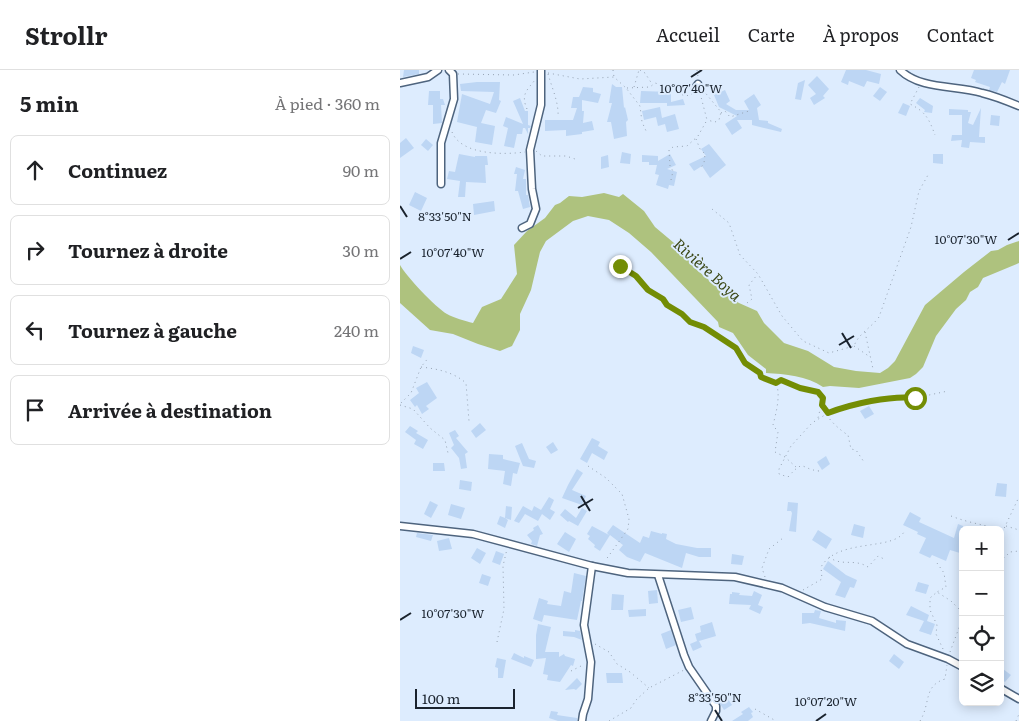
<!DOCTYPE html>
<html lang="fr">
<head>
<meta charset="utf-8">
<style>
  body { margin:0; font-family:Literata,serif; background:#f2f2f2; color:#202124 }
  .controls { position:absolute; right:15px; bottom:15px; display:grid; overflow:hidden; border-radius:8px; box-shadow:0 2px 12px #0003 }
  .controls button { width:45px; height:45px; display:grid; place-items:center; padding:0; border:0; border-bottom:1px solid #e0e0e0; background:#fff; color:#202124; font:25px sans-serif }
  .scale { position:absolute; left:15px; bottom:12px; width:100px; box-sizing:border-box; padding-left:5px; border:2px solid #1a232e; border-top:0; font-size:14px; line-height:18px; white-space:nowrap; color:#1a232e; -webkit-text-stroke:4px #ddecfe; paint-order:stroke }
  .stop { position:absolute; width:15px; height:15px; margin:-11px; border:4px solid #738d04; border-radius:50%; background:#fff }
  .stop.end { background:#738d04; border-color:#fff; box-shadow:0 1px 5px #0008 }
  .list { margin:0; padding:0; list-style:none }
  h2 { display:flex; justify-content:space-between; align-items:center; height:65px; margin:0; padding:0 20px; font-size:21px }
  h2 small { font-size:16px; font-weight:400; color:#757577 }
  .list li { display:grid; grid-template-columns:32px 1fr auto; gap:15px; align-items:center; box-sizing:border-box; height:70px; margin:0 10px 10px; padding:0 10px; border:1px solid #e0e0e0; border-radius:8px }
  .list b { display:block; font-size:19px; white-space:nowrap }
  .list em { font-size:16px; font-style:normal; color:#757577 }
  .icon { flex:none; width:28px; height:28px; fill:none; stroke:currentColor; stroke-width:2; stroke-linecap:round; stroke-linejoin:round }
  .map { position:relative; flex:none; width:619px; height:651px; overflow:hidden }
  header { display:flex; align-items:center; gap:30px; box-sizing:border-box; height:70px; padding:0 25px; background:#fff; border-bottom:1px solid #e0e0e0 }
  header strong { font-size:24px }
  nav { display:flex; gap:28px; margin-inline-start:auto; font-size:18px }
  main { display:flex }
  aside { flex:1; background:#fff }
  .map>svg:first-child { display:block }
  .water { fill:#aec27e }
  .building { fill:#bdd6f4 }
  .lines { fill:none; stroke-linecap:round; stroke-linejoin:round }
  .street-casing { stroke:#4e647e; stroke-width:9 }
  .path { stroke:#95a2b2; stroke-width:1; stroke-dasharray:1 4; stroke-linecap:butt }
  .street { stroke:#fff; stroke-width:6 }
  .route { stroke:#738d04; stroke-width:6 }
  .ticks { fill:none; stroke:#1a232e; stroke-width:2 }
  .labels { text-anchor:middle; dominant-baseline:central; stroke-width:4; stroke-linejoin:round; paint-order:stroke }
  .water-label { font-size:15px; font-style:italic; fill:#3c4816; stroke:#ddecfe }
  .ticks-label { font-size:12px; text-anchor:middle; fill:#1a232e; stroke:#ddecfe; stroke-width:4; stroke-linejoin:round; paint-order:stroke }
</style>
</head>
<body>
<header>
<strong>Strollr</strong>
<nav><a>Accueil</a><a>Carte</a><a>À propos</a><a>Contact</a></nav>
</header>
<main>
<aside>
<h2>5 min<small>À pied · 360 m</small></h2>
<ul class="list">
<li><svg class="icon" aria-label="ahead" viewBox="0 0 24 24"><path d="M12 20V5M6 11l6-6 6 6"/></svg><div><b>Continuez</b></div><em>90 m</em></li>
<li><svg class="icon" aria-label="right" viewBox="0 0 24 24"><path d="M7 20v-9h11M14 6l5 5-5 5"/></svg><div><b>Tournez à droite</b></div><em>30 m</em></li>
<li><svg class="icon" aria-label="left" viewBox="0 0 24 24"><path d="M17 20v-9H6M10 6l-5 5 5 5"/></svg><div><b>Tournez à gauche</b></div><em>240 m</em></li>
<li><svg class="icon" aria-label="arrive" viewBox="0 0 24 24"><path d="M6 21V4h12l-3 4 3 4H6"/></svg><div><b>Arrivée à destination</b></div></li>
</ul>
</aside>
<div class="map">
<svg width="619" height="651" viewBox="0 0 619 651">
  <rect width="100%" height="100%" fill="#ddecfe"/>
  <!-- water -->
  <path class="water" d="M 204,123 L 219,127 L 223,124 L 244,141 L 255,157 L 280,178 L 282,183 L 297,200 L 323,222 L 339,233 L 357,241 L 364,253 L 384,273 L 408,281 L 434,297 L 456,301 L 480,303 L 488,298 L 495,291 L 525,235 L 564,202 L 591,181 L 598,180 L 607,175 L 619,171 L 619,193 L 583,208 L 578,217 L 570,222 L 566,230 L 556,239 L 536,266 L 523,297 L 516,304 L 510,308 L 459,318 L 430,316 L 423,317 C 407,306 385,304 366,303 L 366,299 L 348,285 L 333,263 L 319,257 L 318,252 L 251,182 L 229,163 L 209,150 L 188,146 L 173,151 L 146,171 L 140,182 L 131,220 L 120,244 L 120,260 L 112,276 L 100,281 L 78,274 L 53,264 L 30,260 L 0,233 L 0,195 C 6,206 35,237 47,244 C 54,248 65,251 73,253 L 82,237 L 101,229 L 117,204 L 114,175 L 127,161 L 145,148 L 155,135 L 160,133 L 169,126 L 182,127 Z"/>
  <!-- building -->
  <g class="building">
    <polygon points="4,0 19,0 19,4 3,7"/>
    <polygon points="446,0 466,0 481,4 479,14 467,11 464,17 449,11 448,15 441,12"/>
    <polygon points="574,0 610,0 605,14 602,12 597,22 589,20 590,17 575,12 576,10 571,8"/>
    <polygon points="417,6 429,19 423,26 425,28 414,35 410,28 416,24 408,15"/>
    <polygon points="405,10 401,30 395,29 398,13"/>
    <polygon points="77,12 100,12 99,30 101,31 96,43 86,40 81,53 95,56 92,75 75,72 77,57 57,52 62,24 90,34 94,22 61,21 60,14"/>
    <polygon points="212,14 216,17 222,17 224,38 225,37 228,50 226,52 227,66 214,69 211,52 207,52 212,33 209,33"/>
    <polygon points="183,17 193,18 193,22 201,24 198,33 182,30 182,41 184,41 183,53 192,51 194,60 182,62 182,64 166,66 166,60 145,61 145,50 173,50 177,38 171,38 173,27 179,27"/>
    <polygon points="480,17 487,22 480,31 473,26"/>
    <polygon points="325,20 330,31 326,34 336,40 349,40 344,31 354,24 361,35 357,38 359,50 368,51 368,53 382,59 381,62 352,55 352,50 337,50 342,58 332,65 325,54 337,46 319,37 314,25"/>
    <polygon points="29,21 40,21 40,29 43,29 45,35 41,35 42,53 33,54 33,35 28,35"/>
    <polygon points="241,21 271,22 271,32 283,29 285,35 267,36 267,33 240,33"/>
    <polygon points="120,28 125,41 128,41 128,55 131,56 130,58 128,58 128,64 125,58 123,58 122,64 117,64 114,78 104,76 108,58 103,56 106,47 123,54 113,31"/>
    <polygon points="520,28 533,36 532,43 524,42 525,40 516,33"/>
    <polygon points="503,33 510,36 506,46 498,43"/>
    <polygon points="260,37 262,48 275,44 279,59 267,62 265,54 258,56 256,47 244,50 242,41"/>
    <polygon points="581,38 579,67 585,67 585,73 570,72 569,78 561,77 562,70 551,71 552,65 562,65 562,45 549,45 549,39 568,40 568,42 571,42 568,53 573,55"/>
    <polygon points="591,45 600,46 599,56 590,55"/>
    <polygon points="6,68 14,78 0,88 0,73"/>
    <polygon points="26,69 33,75 28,81 21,75"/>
    <polygon points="309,74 326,95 310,108 302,96 294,101 289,94 306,86 301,79"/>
    <polygon points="222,82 231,84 230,94 220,93"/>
    <polygon points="59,84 75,87 75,86 87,86 88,95 85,95 86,113 66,112 65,127 58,127 60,111 47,109 49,101 55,102"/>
    <polygon points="270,84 276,95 267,99 277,102 274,116 269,115 268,119 256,115 259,105 255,104 257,95 249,95 249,92 242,92 242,85 258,86 258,91"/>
    <polygon points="533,84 543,84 543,94 533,93"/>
    <polygon points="208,85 209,97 201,99 201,87"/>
    <polygon points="116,97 125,100 123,109 126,109 126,125 128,125 130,137 123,139 118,121 115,121 117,104 114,104"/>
    <polygon points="15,122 27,128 21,141 9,135"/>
    <polygon points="94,131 95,141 74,145 73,134"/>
    <polygon points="13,276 24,280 21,288 11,283"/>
    <polygon points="27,312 37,328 26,336 29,339 22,344 17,335 15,337 10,330 19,323 16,318"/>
    <polygon points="469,336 474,344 465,349 460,341"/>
    <polygon points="80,353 86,360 76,368 71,361"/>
    <polygon points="10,356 18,361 16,363 28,370 23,379 14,374 16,370 5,362"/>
    <polygon points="55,360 59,366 56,368 68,382 65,384 67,398 61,399 59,388 51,378 54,375 49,363"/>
    <polygon points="192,368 200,372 198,376 208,382 204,390 192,383 187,393 180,389"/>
    <polygon points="153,372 158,380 151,384 146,377"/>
    <polygon points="122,373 129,389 136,391 134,398 123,396 115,376"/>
    <polygon points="89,384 103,385 103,389 120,393 117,404 113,403 111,416 103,414 105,401 88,399"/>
    <polygon points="426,386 430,394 422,400 417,392"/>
    <polygon points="33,393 44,393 45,401 33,401"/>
    <polygon points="177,399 183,403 172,420 186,426 182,435 162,428 168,415"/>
    <polygon points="60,410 72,412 71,421 59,419"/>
    <polygon points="597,413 607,414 606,427 595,426"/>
    <polygon points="149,427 154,430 150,439 155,442 150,450 142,444 138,451 125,444 119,453 114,451 123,436 132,441 134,436 141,440"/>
    <polygon points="30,431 38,435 31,448 24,444"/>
    <polygon points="388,432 398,433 396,462 389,461 392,443 391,441 387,441"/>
    <polygon points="51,434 65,438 61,449 48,445"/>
    <polygon points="106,436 112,437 111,450 105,448 108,450 105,458 97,454 100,446 105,448"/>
    <polygon points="182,438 187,441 178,456 169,451 168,452 160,445 165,439 176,448"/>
    <polygon points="510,442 521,448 519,452 554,468 558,454 563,456 563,475 560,483 550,480 546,491 532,485 530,488 519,483 526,468 517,464 518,462 503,455"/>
    <polygon points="454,454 465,457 463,468 451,465"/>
    <polygon points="138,455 143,464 140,465 137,476 131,474 132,471 127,465 134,460 133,458"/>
    <polygon points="213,455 240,473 243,466 249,468 251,461 262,464 262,463 267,464 266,469 276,474 297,478 311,478 311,487 299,487 286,483 282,498 245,483 240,492 227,487 219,480 223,475 210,465 200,481 194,477 195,475 188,469 190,466 187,464 192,456 209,465 207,463"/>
    <polygon points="418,460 432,469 426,479 412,470"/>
    <polygon points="165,462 176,469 169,482 157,474"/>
    <polygon points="17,463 33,465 31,471 16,467"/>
    <polygon points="49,468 52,479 39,481 37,471"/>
    <polygon points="77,478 86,483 80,494 71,488"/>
    <polygon points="96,481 104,484 100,495 92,492"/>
    <polygon points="332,484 344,486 342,495 331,494"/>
    <polygon points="428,491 446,505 457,510 454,518 450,517 445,528 435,525 441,512 423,499"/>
    <polygon points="174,503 186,506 182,531 181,531 177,550 144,545 142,552 133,549 139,528 148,531 147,534 161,536 164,521 171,523"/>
    <polygon points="82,504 91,507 88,516 79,513"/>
    <polygon points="518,512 529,515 526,524 515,521"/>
    <polygon points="257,520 258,533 249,534 248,521"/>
    <polygon points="354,521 362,525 358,535 363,537 360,544 349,539 351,535 329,534 330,524 332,524 332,522 340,523 339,525 352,526"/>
    <polygon points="212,524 224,525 223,540 211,540"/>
    <polygon points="511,536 529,545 527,551 535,554 531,565 519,561 524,551 506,545"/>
    <polygon points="291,537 294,549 281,552 278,540"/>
    <polygon points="246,539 246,546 229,547 228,540"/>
    <polygon points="415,540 421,541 419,548 436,553 436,550 446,551 445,561 410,553 402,554 402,543 414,543"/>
    <polygon points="312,552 316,566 299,571 302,577 293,581 290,574 297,571 295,564 301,562 300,556"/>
    <polygon points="138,554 151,557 145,582 159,582 159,587 164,584 165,586 175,589 173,596 171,595 160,612 147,610 148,605 143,604 146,588 136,589 136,565"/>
    <polygon points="175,560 180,561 182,570 174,567 163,566 163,561 175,562"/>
    <polygon points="271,560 276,575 266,579 261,564"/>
    <polygon points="114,583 124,588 124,586 134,590 131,597 111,589"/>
    <polygon points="494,584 504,592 499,599 489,591"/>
    <polygon points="97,588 106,590 103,608 98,608 98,598 95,597"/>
    <polygon points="603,599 611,605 605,612 600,608 600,602"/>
    <polygon points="206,603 222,603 223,613 207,613"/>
    <polygon points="177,608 182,614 176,620 174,619 165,620"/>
    <polygon points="325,624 332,635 324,640 317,629"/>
    <polygon points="349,637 353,642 351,643 353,647 348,651 332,651 343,644 341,642"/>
    <polygon points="151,641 158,642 157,645 177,648 177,651 158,651 149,648"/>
  </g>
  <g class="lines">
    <defs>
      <g id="street">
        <path d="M 500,0 C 521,20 556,15 582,23 C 595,26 607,31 619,36"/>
        <polyline points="0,13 28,7 38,0"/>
        <polyline points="295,18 298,14"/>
        <polyline points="41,114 41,73 54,29 53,4 49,0"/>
        <polyline points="122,158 130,154 136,139 132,119 130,80 141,35 141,0"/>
        <polyline points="0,456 73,464 192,496 228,503 335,507 382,518 425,537 472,551 507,574 548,589 563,597"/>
        <polyline points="258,505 284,585 289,597 316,636 316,641 311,651"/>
        <polyline points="600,618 619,629"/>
        <polyline points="182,651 183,644 188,629 191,592 184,555 192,496"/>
      </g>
    </defs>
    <!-- street casing -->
    <use href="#street" class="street-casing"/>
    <!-- path -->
    <g class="path">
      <polyline points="213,0 214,7"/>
      <polyline points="240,0 245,3 252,14"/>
      <polyline points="297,0 298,7"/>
      <polyline points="148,3 180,9 214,7 226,18 240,36 242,52 247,63"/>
      <polyline points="58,4 114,5 134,2"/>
      <path d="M 148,4 C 152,18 159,33 158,47"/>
      <polyline points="234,17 239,0"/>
      <path d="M 519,17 L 510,34 C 526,42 529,49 535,65"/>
      <polyline points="227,18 250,17 255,13 276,19 280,24 286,26 292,24"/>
      <polyline points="303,20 321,42 319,50 315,52 307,50"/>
      <path d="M 127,39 C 121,25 126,21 135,10"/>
      <polyline points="321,43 325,41 330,47 349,41"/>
      <path d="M 52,62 C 61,85 103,85 125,82"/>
      <polyline points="296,69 300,79 305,84 304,93 300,99"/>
      <polyline points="136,81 142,86 166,86 178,90"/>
      <polyline points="271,110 273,101 270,96 269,80 273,77 287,76 298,66 307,50 300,23"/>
      <path d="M 312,139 L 329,153 L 340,185 L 358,204 L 382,246 L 403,271 L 429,283 L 454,276 C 459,263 471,258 479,247 L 511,157 L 519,121 L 528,105"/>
      <polyline points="220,196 236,206 248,220 263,229 267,235 282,244 289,252 304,257 336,279 345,293 360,303 361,307 376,313"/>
      <polyline points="347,233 352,229 349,215 357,205"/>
      <polyline points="465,262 473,299"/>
      <polyline points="454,276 470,287"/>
      <path d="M 21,297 C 38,299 53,302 66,313 L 69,351"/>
      <polyline points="1,333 11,323 21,297 29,287"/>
      <polyline points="0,335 13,339 30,358 45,370 48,383"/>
      <polyline points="422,335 427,342"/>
      <path d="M 427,345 C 430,351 441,361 448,365 L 451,379 L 456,380 L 464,392"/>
      <polyline points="188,396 206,408 222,424 229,449 228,459 205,491"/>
      <path d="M 396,397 L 385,387 L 375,382 L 378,362 L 373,355 C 376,343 381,325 376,313 L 381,310 L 400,318 L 419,322 L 423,328 L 418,348"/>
      <path d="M 419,401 C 400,399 405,388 388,407 L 379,404 L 379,399 L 391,376 L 412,353 L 428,343 L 443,337 L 502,327 L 515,328 L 548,321"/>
      <path d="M 551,446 C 569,453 585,455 603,460"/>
      <polyline points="606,456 619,460"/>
      <polyline points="600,467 618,429"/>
      <path d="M 429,487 C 442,497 454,488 468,497 L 478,486 L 486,490"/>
      <polyline points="600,492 610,482 619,481"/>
      <polyline points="537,493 544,503 546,517 537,522"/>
      <polyline points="365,507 362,498 369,479 383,468"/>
      <path d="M 403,520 L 422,509 L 421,497 C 438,467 496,482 505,460"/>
      <polyline points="97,572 104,539 103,496 107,479"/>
      <polyline points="195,574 209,582 217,594 230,602 249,618"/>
      <polyline points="543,579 536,564 537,555 530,540 530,528 537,522 551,531 563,543"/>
      <polyline points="550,582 563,547"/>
      <polyline points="171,601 183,595"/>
      <polyline points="355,639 376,651"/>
      <polyline points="209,651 231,638 236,630 249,618 284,600"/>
      <path d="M 520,651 C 531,633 523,616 545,609 L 547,595"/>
      <polyline points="616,651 619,644"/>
    </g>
    <!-- street -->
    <use href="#street" class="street"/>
  </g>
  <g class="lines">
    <!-- route -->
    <path class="route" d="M 220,196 L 236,206 L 248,220 L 263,229 L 267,235 L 282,244 L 290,252 L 304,257 L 336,278 L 345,293 L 360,303 L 361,307 L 376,313 L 381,310 L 400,318 L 418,322 L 423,328 L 422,335 L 428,343 C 451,334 491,325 515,328"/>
  </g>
  <!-- ticks -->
  <path class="ticks" d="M 291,7 L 302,0M 0,136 L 7,147M 608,170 L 619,163M 0,189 L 11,182M 442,263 L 451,278M 439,275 L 454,266M 181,426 L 190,441M 178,438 L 193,429M 0,550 L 11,543M 315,640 L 322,651M 416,651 L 426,644"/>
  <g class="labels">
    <!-- water labels -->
    <g class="water-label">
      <text transform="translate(308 199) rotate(42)">Rivière Boya</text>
    </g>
  </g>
  <g class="ticks-label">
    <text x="291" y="23">10°07'40"W</text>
    <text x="45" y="151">8°33'50"N</text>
    <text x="566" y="174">10°07'30"W</text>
    <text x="53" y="187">10°07'40"W</text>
    <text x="53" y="548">10°07'30"W</text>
    <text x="315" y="632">8°33'50"N</text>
    <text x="426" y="636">10°07'20"W</text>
  </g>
</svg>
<div class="controls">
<button>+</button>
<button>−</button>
<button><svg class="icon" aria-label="locate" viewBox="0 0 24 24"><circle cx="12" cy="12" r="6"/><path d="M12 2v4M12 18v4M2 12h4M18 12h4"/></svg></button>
<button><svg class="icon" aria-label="layers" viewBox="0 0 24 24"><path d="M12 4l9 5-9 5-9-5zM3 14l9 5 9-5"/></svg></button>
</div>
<div class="scale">100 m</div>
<div class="stop" style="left:515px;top:328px"></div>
<div class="stop end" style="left:220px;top:196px"></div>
</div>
</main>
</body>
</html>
